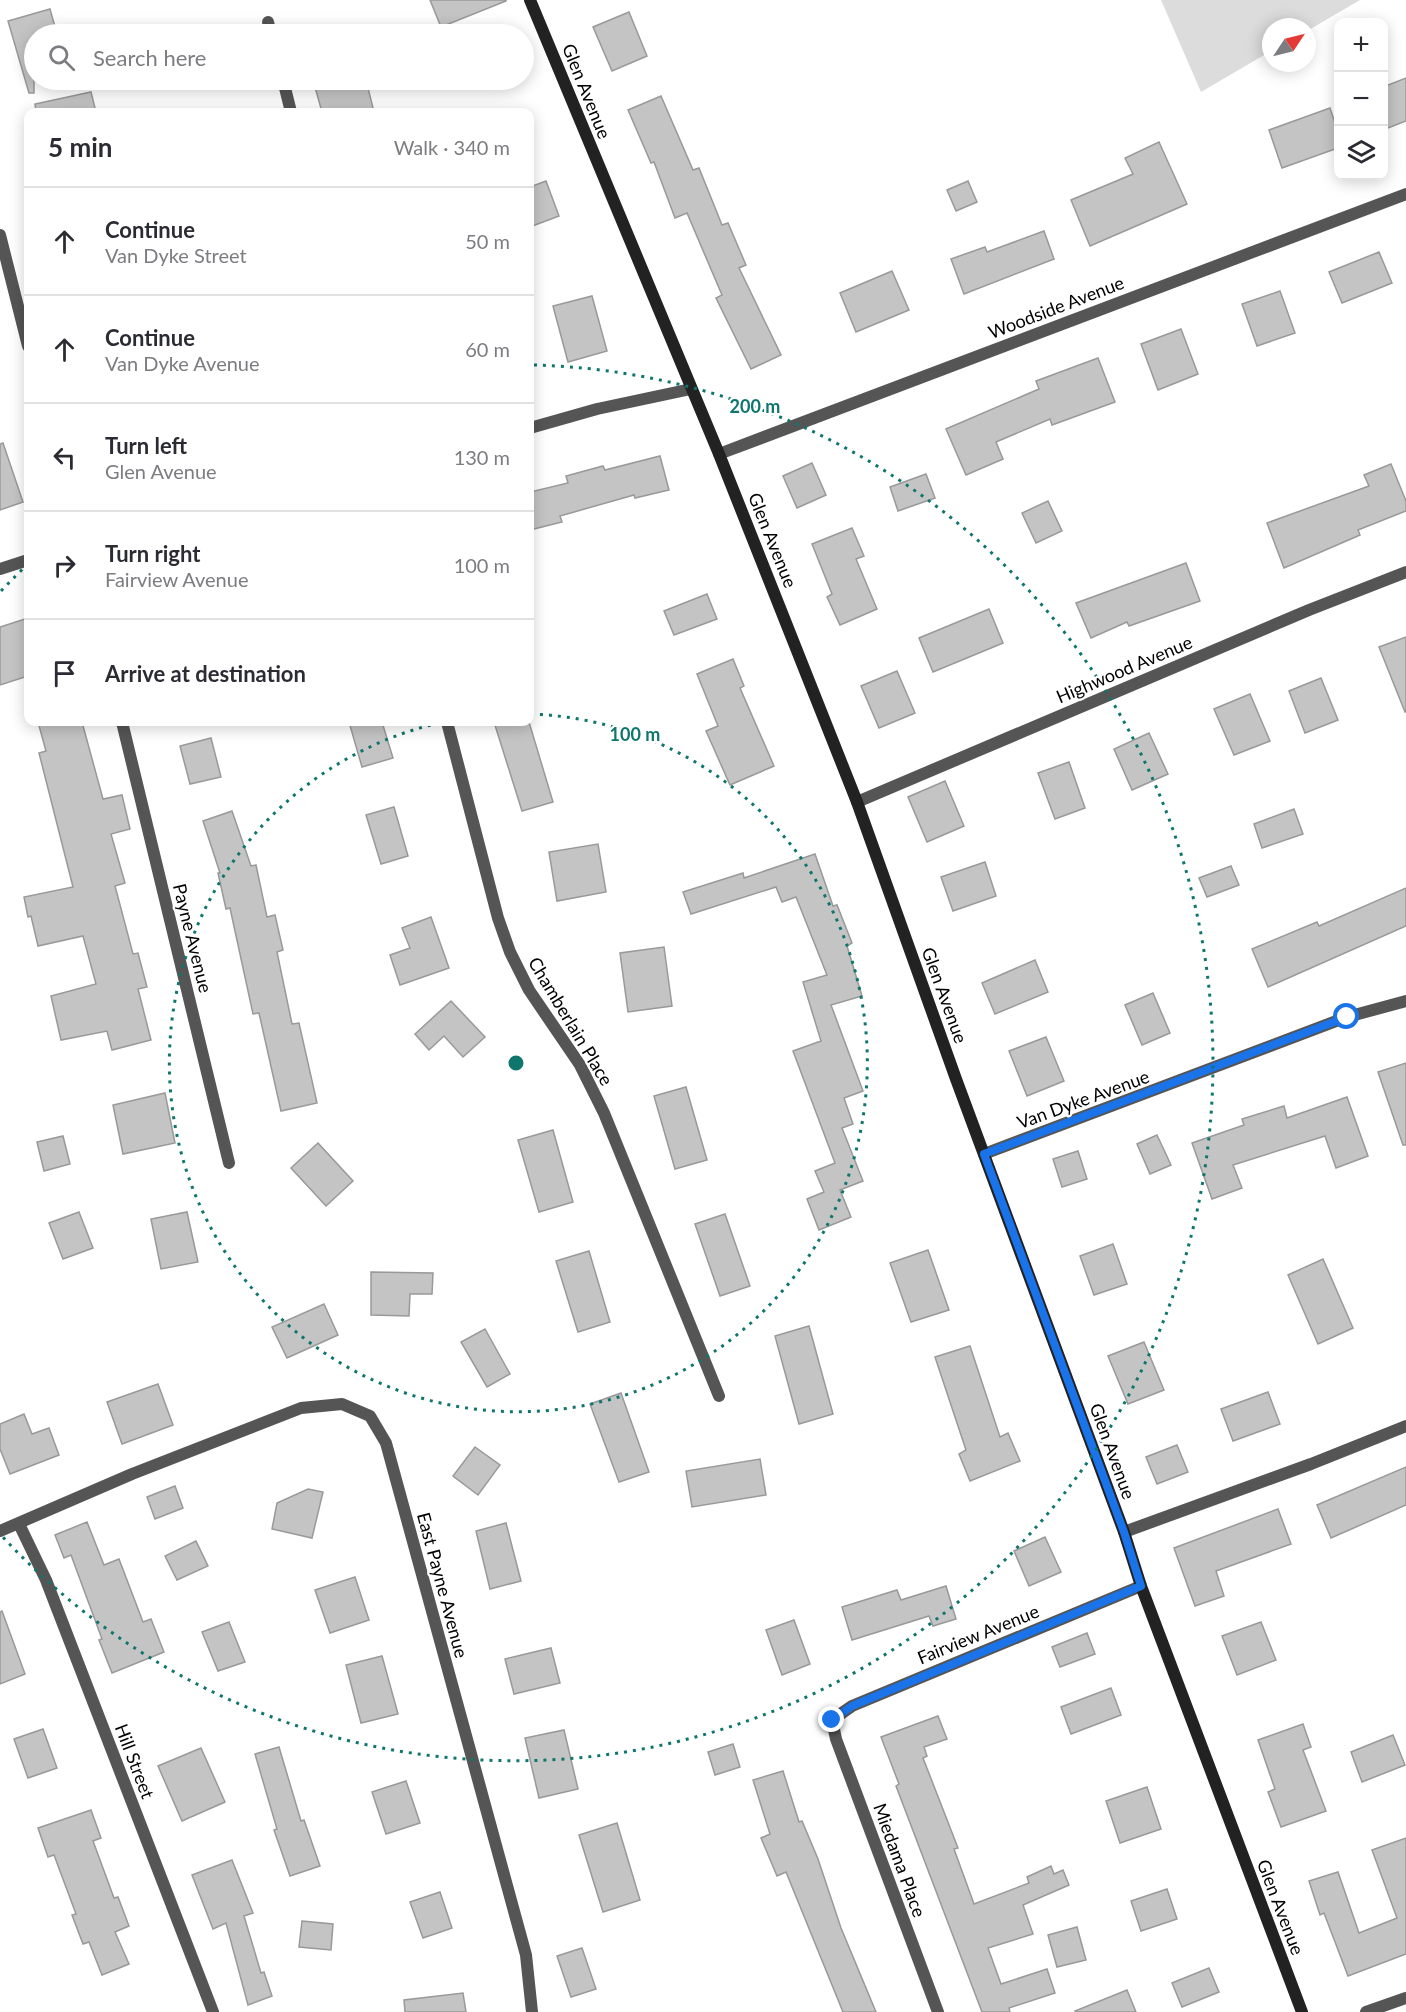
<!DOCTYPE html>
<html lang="en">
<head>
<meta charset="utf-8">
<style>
  body { margin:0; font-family:Lato,sans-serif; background:#f7f7f7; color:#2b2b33 }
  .controls { position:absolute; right:18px; top:18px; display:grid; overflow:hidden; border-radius:12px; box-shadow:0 3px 15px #0003 }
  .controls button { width:54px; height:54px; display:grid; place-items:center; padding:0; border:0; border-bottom:2px solid #e1e1e2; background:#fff; color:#2b2b33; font:30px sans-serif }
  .compass { position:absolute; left:1262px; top:18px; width:54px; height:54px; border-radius:50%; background:#fff; box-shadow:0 3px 15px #0003; rotate:55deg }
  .stop { position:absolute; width:18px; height:18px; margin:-14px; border:4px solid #1a73e8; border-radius:50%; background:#fff }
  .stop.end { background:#1a73e8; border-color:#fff; box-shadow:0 2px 6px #0008 }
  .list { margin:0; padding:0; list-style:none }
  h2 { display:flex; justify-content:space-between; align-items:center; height:78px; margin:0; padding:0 24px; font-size:26px }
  h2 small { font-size:20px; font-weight:400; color:#7c7c81 }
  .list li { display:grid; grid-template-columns:39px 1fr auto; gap:18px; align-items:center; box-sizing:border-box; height:108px; padding:0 24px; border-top:2px solid #e1e1e2 }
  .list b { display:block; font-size:22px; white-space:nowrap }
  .list p { margin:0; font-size:20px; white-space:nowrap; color:#7c7c81 }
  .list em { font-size:20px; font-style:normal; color:#7c7c81 }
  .icon { flex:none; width:33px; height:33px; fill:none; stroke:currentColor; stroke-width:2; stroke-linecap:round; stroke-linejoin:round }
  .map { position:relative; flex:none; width:1406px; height:2012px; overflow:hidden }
  .search { position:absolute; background:#fff; box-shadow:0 3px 15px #0003; left:24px; top:24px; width:510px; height:66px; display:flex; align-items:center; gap:15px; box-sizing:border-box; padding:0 21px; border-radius:33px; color:#7c7c81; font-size:22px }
  .panel { position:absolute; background:#fff; box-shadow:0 3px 15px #0003; left:24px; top:108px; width:510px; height:618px; border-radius:12px }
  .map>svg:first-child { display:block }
  .green { fill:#dcdcdc }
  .building { fill:#c4c4c4; stroke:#999; stroke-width:1.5 }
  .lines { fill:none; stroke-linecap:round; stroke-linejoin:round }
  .street { stroke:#555; stroke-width:12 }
  .secondary { stroke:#222; stroke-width:12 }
  .route { stroke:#1a73e8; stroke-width:8 }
  .ring { fill:none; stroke:#0f766e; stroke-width:3; stroke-dasharray:3 6 }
  .labels { text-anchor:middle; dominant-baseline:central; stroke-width:4.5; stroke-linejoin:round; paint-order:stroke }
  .street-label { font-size:18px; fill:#000; stroke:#fff }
  .centre { fill:#0f766e; stroke:#fff; stroke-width:3 }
  .ring-label { font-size:18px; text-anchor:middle; font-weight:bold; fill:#0f766e; stroke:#fff; stroke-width:4.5; stroke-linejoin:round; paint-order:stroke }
</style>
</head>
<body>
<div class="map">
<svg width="1406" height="2012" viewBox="0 0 1406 2012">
  <rect width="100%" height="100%" fill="#fff"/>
  <!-- green -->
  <polygon class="green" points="1161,0 1360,0 1307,31 1307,27 1271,27 1271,51 1201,92"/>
  <!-- building -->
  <g class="building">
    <polygon points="430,0 506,0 506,1 441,27"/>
    <polygon points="50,9 57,34 34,34 34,93 29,93 8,21"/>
    <polygon points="629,12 647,56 612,71 593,27"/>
    <polygon points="1406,78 1406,121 1383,130 1383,87"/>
    <polygon points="313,80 366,80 374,112 322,112"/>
    <polygon points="91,92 96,112 36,112 35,104"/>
    <polygon points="661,96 693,170 699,168 722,225 728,223 746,265 739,268 781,355 751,369 716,298 722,295 687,213 675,218 654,162 651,163 628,110"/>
    <polygon points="1330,108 1338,132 1338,148 1282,168 1269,130"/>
    <polygon points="1159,142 1187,204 1090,246 1071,200 1133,174 1125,158"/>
    <polygon points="546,181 559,216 530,227 530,187"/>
    <polygon points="968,181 977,202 956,211 947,190"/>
    <polygon points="1044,231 1054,259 964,294 951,259 985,247 987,252"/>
    <polygon points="1379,252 1392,283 1342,303 1329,272"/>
    <polygon points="892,271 909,310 856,332 840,293"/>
    <polygon points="1280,291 1295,333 1257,346 1242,304"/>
    <polygon points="592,296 607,351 568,362 553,306"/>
    <polygon points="1181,329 1198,374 1158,390 1141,344"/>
    <polygon points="1098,358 1115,402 1052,425 1050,419 996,442 1003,459 966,475 946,429 1039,389 1036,381"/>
    <polygon points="3,443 23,502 0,510 0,444"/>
    <polygon points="660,456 669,490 635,498 634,495 560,516 562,522 530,530 530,492 568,483 566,476 603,466 605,470"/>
    <polygon points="812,463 826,495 797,508 783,476"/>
    <polygon points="1391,464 1406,501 1406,511 1358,530 1360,535 1284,568 1267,523 1369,486 1364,475"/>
    <polygon points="926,474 935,498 898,511 890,487"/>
    <polygon points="1048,501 1062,531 1036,543 1022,513"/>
    <polygon points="852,528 864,556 856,559 877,609 840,625 827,597 832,594 812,544"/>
    <polygon points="1186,563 1200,601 1129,626 1127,622 1091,638 1076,603"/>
    <polygon points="707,594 717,619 674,635 664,611"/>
    <polygon points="989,609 1003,643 933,672 919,638"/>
    <polygon points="28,618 28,676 0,685 0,627"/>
    <polygon points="1406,637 1406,712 1405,712 1379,647"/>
    <polygon points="733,659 744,686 740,688 774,766 730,785 706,731 718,726 697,674"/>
    <polygon points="897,671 915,713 879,728 861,686"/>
    <polygon points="1321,678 1338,720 1305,733 1289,691"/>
    <polygon points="1250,694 1270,741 1234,755 1214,709"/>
    <polygon points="38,722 82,722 103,799 122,795 130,829 111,834 125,883 115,886 133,954 138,953 147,987 138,989 151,1040 112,1050 107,1031 61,1040 51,996 96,984 83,936 38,946 31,916 28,917 24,897 73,887 39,753 46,751"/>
    <polygon points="349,722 382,722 393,758 362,767"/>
    <polygon points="494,722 529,722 553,802 522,811"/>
    <polygon points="1149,733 1168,774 1132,790 1114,749"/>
    <polygon points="211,738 221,777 190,784 180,746"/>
    <polygon points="1069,762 1085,808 1055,819 1038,773"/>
    <polygon points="945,781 964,826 927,842 908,797"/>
    <polygon points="394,807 408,856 381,864 366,815"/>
    <polygon points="1294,809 1303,834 1262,848 1254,824"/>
    <polygon points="232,811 251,866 256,865 267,917 275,915 283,950 277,952 292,1024 299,1023 317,1103 281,1111 259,1013 253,1014 230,908 226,909 218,873 220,873 203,821"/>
    <polygon points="598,844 606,892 557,901 549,852"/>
    <polygon points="815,854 833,906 837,905 852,943 847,946 862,996 831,1005 863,1091 844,1098 853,1124 842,1128 863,1181 840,1190 851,1217 819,1230 807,1199 824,1192 815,1171 835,1163 793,1051 821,1041 803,982 827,975 796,897 782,902 776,887 691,914 683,892 743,873 744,878"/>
    <polygon points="985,862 996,896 953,911 941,877"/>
    <polygon points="1231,866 1239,885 1207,897 1199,878"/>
    <polygon points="1406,888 1406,926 1268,987 1252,949 1317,922 1319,926"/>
    <polygon points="431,917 449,968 400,985 390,955 410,948 402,928"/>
    <polygon points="664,947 672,1006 628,1012 620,953"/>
    <polygon points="1035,960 1048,992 995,1014 982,983"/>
    <polygon points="1153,993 1170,1033 1142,1045 1125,1005"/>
    <polygon points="451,1001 485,1037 463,1057 444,1036 429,1050 415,1034"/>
    <polygon points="1046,1037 1064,1081 1027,1096 1009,1051"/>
    <polygon points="1406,1063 1406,1145 1403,1145 1378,1072"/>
    <polygon points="686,1087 707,1160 675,1169 654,1096"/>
    <polygon points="165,1093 175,1143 123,1154 113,1105"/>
    <polygon points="1347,1097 1368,1156 1336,1168 1325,1136 1233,1165 1242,1188 1212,1199 1192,1143 1244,1125 1242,1119 1284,1106 1287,1118"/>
    <polygon points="553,1130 573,1202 539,1212 518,1140"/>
    <polygon points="1157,1135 1171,1165 1150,1174 1137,1144"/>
    <polygon points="63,1136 70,1164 44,1171 37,1142"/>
    <polygon points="318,1143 353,1181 326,1206 291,1168"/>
    <polygon points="1078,1151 1087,1179 1062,1187 1053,1159"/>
    <polygon points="79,1212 93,1248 63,1259 49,1223"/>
    <polygon points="187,1212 198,1262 161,1269 151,1219"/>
    <polygon points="725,1214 750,1286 720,1296 695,1224"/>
    <polygon points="1113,1244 1127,1284 1094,1295 1080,1256"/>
    <polygon points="928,1250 949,1310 911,1322 890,1263"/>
    <polygon points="589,1251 610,1322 578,1332 556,1261"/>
    <polygon points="1323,1259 1353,1328 1318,1344 1288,1275"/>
    <polygon points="371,1272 433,1273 432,1294 410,1294 409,1316 371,1315"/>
    <polygon points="324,1304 338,1335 287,1358 272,1327"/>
    <polygon points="809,1326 833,1414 799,1424 775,1336"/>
    <polygon points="485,1329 510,1374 487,1387 461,1342"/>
    <polygon points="1144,1342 1164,1390 1128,1404 1108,1356"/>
    <polygon points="970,1346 1000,1437 1008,1433 1020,1461 970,1481 959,1454 966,1450 935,1357"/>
    <polygon points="158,1384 173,1425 122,1444 107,1402"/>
    <polygon points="1268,1392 1280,1424 1233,1441 1221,1409"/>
    <polygon points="621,1393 649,1472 619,1482 590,1404"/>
    <polygon points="24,1414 32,1434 49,1428 59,1455 10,1474 0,1449 0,1424"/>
    <polygon points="1177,1445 1188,1472 1157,1484 1146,1457"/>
    <polygon points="475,1447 500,1465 478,1495 453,1476"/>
    <polygon points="760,1459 766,1495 692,1507 686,1471"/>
    <polygon points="1406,1467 1406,1505 1331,1538 1317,1505"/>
    <polygon points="175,1486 183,1508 155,1519 147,1497"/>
    <polygon points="308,1489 323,1492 312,1538 272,1529 277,1503"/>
    <polygon points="1278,1509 1291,1544 1216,1571 1224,1596 1195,1606 1174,1548"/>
    <polygon points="87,1522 104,1565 119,1559 143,1622 151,1619 164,1652 112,1673 99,1640 102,1639 71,1555 64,1558 55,1535"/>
    <polygon points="506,1523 521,1581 490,1589 476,1531"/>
    <polygon points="1045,1537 1061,1572 1029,1586 1014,1551"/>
    <polygon points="196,1541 208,1566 177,1580 165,1556"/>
    <polygon points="355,1577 369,1620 330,1633 315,1590"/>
    <polygon points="946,1586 956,1619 933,1626 929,1616 852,1640 842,1607 897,1590 901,1600"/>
    <polygon points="2,1611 25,1674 0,1684 0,1612"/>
    <polygon points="794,1620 810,1664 782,1675 766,1630"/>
    <polygon points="229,1622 245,1662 218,1671 202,1632"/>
    <polygon points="1261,1622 1276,1660 1237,1675 1222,1636"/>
    <polygon points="1087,1633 1095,1654 1060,1667 1052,1647"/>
    <polygon points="551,1648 560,1683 514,1694 505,1659"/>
    <polygon points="382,1656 398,1714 361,1723 346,1665"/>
    <polygon points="1111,1688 1121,1715 1071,1734 1061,1707"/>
    <polygon points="938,1716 947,1739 924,1747 927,1756 923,1758 958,1848 954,1849 974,1904 1029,1883 1027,1877 1051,1866 1054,1874 1063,1870 1069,1885 1023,1905 1033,1934 988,1948 1001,1984 1047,1969 1055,1993 1009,2008 1010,2012 982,2012 896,1786 899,1784 881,1737"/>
    <polygon points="1303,1724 1311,1747 1303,1750 1326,1811 1281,1827 1268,1792 1275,1789 1258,1740"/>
    <polygon points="43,1729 57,1768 28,1778 14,1739"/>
    <polygon points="564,1730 578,1789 539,1798 525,1738"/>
    <polygon points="1393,1735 1405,1765 1362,1782 1351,1752"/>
    <polygon points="733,1744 740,1767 715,1775 708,1752"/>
    <polygon points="279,1747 301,1821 304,1820 320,1866 290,1876 274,1830 277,1829 255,1754"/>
    <polygon points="201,1748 225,1802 182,1821 158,1766"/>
    <polygon points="783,1771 799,1822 802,1821 818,1859 841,1928 876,2012 843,2012 786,1872 777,1876 761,1838 770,1834 753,1780"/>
    <polygon points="406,1781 420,1823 386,1834 372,1792"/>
    <polygon points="1147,1787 1161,1829 1120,1843 1106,1801"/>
    <polygon points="91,1810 101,1838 93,1841 114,1898 118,1897 129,1926 115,1932 129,1964 102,1975 89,1942 83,1944 72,1915 76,1914 54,1855 48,1857 38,1828"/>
    <polygon points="617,1823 640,1900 603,1912 579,1835"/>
    <polygon points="1406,1838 1406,1954 1348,1976 1324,1913 1320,1915 1309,1881 1338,1872 1359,1933 1397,1918 1372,1850"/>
    <polygon points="232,1860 253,1913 244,1916 261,1973 264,1972 272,1996 248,2005 226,1923 213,1929 192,1875"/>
    <polygon points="1167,1889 1177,1919 1141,1931 1131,1901"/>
    <polygon points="440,1892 452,1928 423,1938 410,1902"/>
    <polygon points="302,1921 333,1924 331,1950 299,1947"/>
    <polygon points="1077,1927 1086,1960 1057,1967 1048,1935"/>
    <polygon points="582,1948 596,1989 571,1997 557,1956"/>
    <polygon points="1209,1968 1219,1992 1182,2007 1172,1983"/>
    <polygon points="1127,1990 1136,2012 1076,2012 1075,2011"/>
    <polygon points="463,1993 466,2012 405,2012 404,2000"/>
  </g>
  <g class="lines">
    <!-- street -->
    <g class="street">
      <polyline points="268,22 271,34"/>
      <polyline points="283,80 291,112"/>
      <polyline points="0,235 28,346"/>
      <polyline points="530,428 597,409 691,389"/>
      <polyline points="719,454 1406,194"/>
      <polyline points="0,569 28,560"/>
      <polyline points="122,722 229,1163"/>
      <polyline points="447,722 498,918 510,952 529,990 580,1065 604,1113 719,1396"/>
      <polyline points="857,802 1309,610 1406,572"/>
      <polyline points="984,1154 1347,1017 1406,1001"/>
      <polyline points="19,1524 46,1580 213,2012"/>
      <polyline points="0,1531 132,1474 301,1408 342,1404 370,1416 386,1443 526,1955 532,2012"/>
      <polyline points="1124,1532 1311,1464 1406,1426"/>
      <polyline points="938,2012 836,1739 832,1720 852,1706 1141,1586"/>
      <polyline points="1366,2012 1406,1998"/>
    </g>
    <!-- secondary -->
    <polyline class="secondary" points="530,0 719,454 857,802 956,1079 1124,1532 1141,1586 1302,2012"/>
  </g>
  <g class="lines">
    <!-- route -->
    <polyline class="route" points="832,1720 852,1706 1141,1586 1124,1532 984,1154 1347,1017"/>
  </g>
  <!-- distance rings -->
  <g class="ring">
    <path d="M531 714A349 349 0 1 1 443 722"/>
    <path d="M1 591A698 698 0 0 1 27 565M534 365A698 698 0 1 1 1 1535"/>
  </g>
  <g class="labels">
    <!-- street labels -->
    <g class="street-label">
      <text transform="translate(587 91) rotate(68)">Glen Avenue</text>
      <text transform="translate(1056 307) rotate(-21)">Woodside Avenue</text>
      <text transform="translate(773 540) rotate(68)">Glen Avenue</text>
      <text transform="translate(1124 669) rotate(-23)">Highwood Avenue</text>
      <text transform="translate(193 938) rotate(76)">Payne Avenue</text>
      <text transform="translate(945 995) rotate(70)">Glen Avenue</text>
      <text transform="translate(571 1021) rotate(59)">Chamberlain Place</text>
      <text transform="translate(1083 1099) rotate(-20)">Van Dyke Avenue</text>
      <text transform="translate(1113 1451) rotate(70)">Glen Avenue</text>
      <text transform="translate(443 1585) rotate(75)">East Payne Avenue</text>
      <text transform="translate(978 1634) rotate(-22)">Fairview Avenue</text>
      <text transform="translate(135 1761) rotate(69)">Hill Street</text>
      <text transform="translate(900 1860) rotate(70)">Miedama Place</text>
      <text transform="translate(1281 1907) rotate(69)">Glen Avenue</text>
    </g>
  </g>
  <circle cx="516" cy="1063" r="9" class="centre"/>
  <g class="ring-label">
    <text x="755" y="413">200 m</text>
    <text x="635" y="741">100 m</text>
  </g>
</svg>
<div class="controls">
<button>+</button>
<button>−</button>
<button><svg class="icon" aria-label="layers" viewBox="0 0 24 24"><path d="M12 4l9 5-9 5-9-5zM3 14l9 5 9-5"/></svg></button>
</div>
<svg class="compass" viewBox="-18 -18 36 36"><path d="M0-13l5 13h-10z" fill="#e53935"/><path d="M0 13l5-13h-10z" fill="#7c7c81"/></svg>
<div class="stop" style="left:1347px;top:1017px"></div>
<div class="stop end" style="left:832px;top:1720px"></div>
<div class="search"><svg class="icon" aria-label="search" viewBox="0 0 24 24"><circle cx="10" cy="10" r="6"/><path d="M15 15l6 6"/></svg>Search here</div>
<section class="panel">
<h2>5 min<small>Walk · 340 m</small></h2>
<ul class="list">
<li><svg class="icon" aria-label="ahead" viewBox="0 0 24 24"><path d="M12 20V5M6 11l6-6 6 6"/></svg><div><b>Continue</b><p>Van Dyke Street</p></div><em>50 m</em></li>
<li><svg class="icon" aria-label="ahead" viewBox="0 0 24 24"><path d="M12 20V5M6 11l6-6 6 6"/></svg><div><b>Continue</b><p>Van Dyke Avenue</p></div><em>60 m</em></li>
<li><svg class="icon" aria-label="left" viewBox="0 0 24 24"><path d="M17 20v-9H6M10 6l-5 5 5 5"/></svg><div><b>Turn left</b><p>Glen Avenue</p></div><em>130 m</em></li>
<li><svg class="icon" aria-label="right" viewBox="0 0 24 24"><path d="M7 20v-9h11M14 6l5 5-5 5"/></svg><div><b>Turn right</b><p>Fairview Avenue</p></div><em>100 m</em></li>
<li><svg class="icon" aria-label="arrive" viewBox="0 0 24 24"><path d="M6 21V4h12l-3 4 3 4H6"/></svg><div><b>Arrive at destination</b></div></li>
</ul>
</section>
</div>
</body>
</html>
